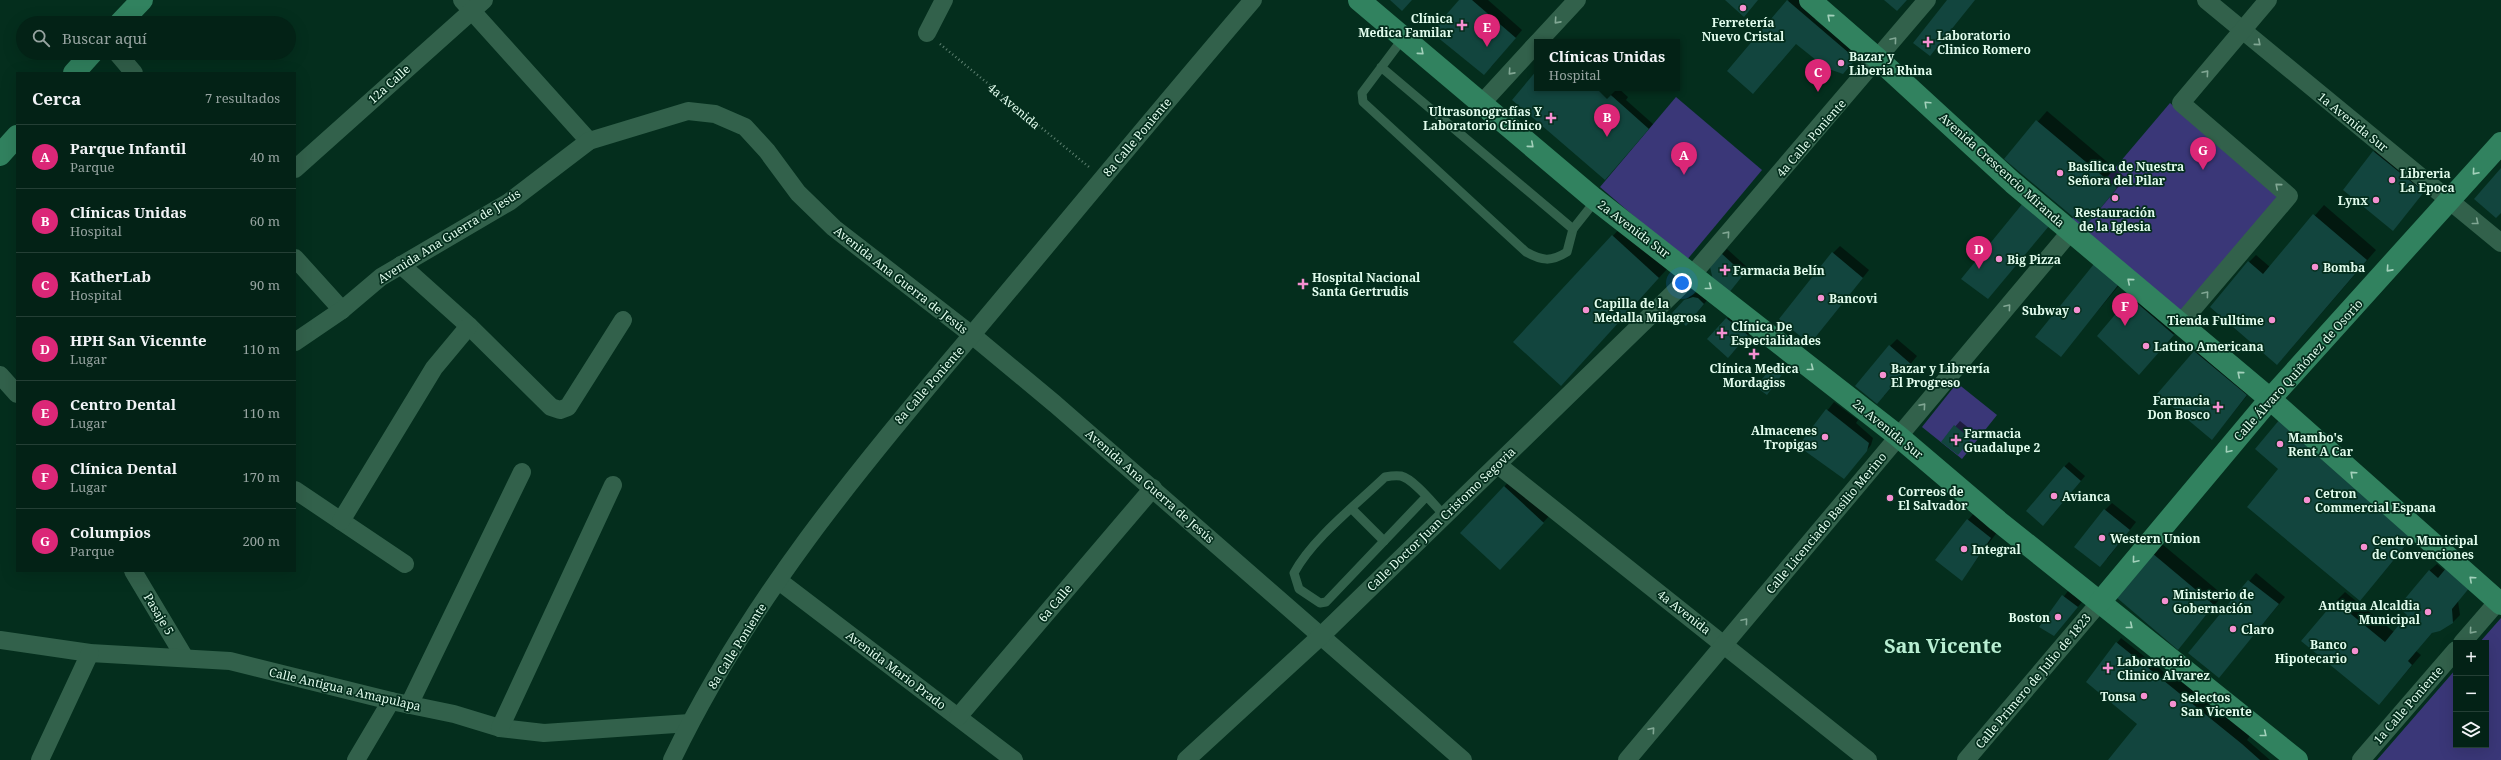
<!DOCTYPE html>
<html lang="es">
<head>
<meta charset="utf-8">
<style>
  body { margin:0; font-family:"Noto Serif",serif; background:#112f23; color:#f1f3f6 }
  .controls { position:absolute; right:12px; bottom:12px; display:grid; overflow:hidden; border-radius:0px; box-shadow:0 4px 16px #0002 }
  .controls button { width:36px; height:36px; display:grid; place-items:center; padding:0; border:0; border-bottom:1px solid #243f35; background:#032216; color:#f1f3f6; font:20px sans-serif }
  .you { position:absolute; left:1682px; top:283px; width:14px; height:14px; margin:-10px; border:3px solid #fff; border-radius:50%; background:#1a73e8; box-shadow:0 0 0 6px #1a73e833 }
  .badge { display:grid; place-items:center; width:26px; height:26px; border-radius:50%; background:#db2777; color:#fff; font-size:13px; font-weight:700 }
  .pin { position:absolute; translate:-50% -33px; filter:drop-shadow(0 1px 2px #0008) }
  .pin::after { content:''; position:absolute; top:21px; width:14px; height:12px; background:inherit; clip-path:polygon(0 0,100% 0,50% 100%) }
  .popup { position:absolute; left:1534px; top:39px; width:146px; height:52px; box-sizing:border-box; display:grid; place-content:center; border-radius:0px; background:#032216; filter:drop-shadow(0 1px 3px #0005); font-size:13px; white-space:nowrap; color:#97a4a1 }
  .popup b { font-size:15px; color:#f1f3f6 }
  .popup::after { content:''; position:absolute; left:50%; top:100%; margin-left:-8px; border:8px solid transparent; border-top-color:#032216 }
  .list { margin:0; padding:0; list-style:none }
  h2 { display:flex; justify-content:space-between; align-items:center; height:52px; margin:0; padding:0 16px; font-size:17px }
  h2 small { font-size:13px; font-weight:400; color:#97a4a1 }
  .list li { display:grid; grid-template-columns:26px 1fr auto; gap:12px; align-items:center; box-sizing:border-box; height:64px; padding:0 16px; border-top:1px solid #243f35 }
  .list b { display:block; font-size:15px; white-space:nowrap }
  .list p { margin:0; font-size:13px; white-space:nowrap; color:#97a4a1 }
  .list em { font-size:13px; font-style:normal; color:#97a4a1 }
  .icon { flex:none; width:22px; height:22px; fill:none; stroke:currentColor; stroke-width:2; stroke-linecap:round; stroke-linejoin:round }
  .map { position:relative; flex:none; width:2501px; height:760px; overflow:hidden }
  .search { position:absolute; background:#032216; box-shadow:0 4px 16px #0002; left:16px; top:16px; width:280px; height:44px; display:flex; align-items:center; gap:10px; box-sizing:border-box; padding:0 14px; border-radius:22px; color:#97a4a1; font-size:15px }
  .panel { position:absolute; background:#032216; box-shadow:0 4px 16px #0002; left:16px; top:72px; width:280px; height:500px; border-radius:0px }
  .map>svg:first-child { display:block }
  .green { fill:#3a3778 }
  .shadow { fill:#0007 }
  .building { fill:#12453e }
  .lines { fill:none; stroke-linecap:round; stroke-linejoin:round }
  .path { stroke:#5e8171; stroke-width:2.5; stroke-dasharray:1 3; stroke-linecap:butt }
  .lane { stroke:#32614b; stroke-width:9 }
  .street { stroke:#32614b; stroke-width:18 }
  .secondary { stroke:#31825f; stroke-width:22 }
  .oneway { stroke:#a3d1bb }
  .oneway2 { stroke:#81a794 }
  .poi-dot { fill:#f590d1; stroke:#042e1d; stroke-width:1.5 }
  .labels { text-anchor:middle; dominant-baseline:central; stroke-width:3.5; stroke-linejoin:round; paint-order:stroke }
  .poi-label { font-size:12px; font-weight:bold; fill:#e1fced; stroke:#042e1d; text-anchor:start }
  .street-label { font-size:12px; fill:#e1fced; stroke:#042e1d }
  .town-label { font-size:20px; font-weight:bold; fill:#b8eed2; stroke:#042e1d }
</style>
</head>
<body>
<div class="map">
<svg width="2501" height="760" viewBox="0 0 2501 760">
  <rect width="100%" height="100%" fill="#042e1d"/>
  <!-- green -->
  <g class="green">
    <polygon points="1676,97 1762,170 1686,261 1600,187"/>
    <polygon points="2170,103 2280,197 2181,314 2070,221"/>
    <polygon points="1957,383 1997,415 1962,459 1922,427"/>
    <polygon points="2501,618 2501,760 2377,760 2456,669 2456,745 2486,745 2486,643 2479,643"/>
  </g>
  <!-- shadow -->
  <g class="shadow">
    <polygon points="1460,0 1488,0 1522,30 1491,67"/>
    <polygon points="1789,0 1803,0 1820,14 1815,20 1860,54 1847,68 1800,41 1728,71"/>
    <polygon points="1537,72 1537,88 1618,88 1628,97 1626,100 1653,124 1605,179 1513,100"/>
    <polygon points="2047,111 2126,178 2094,216 2005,159"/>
    <polygon points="2378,147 2428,187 2416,201 2374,152"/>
    <polygon points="2324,205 2376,250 2282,359 2249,262 2256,255 2270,267"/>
    <polygon points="1622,226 1668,268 1570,375 1515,342"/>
    <polygon points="1840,246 1869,270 1817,335 1833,253"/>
    <polygon points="1727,249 1748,268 1732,288 1711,267"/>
    <polygon points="2126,277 2060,356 2036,337"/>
    <polygon points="2138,291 2180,327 2146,366 2131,298"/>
    <polygon points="1698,292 1708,299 1691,320 1673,313 1690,296"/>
    <polygon points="1731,314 1752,330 1733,352 1727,319"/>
    <polygon points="1897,339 1917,356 1884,396 1890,346"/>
    <polygon points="2202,344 2254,387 2212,439 2158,394"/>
    <polygon points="1776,364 1784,370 1769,392 1774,366"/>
    <polygon points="1834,402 1858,420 1856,423 1873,438 1871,445 1848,473 1800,445"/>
    <polygon points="1960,421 1975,433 1962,449 1942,442"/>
    <polygon points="2069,462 2085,476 2048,520 2064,467"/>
    <polygon points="2283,466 2425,523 2360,600"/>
    <polygon points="1511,479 1550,515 1507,562 1504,487"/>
    <polygon points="2112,503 2136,522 2107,559 2105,510"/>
    <polygon points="1975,512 1998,531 1962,579 1968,520"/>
    <polygon points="2162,544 2223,595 2178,648 2117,597"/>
    <polygon points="2437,564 2445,571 2458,601 2460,615 2453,622 2433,632 2416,651 2421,655 2379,704 2335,602 2345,592 2394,632 2409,615 2429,571"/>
    <polygon points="2256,573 2285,597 2219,677 2190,653"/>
    <polygon points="2068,591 2082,602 2058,630 2041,627"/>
    <polygon points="2121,638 2174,680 2179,675 2251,734 2247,740 2270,760 2109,760 2141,720 2117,643"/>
  </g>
  <!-- building -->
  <g class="building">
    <polygon points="1390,0 1412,0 1402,11"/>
    <polygon points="1459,0 1472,0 1516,38 1484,75 1431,32"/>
    <polygon points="1725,0 1758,0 1744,17"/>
    <polygon points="1787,0 1856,59 1843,74 1826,68 1796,44 1753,94 1727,71"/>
    <polygon points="1884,0 1907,0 1897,11"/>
    <polygon points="1947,0 1975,0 1930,56 1913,43"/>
    <polygon points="1537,70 1537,88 1603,88 1649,129 1605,180 1512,100"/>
    <polygon points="2036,120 2117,188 2085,227 2004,159"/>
    <polygon points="2373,151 2424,192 2393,231 2343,190"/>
    <polygon points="2501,168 2501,213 2496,218 2474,199"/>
    <polygon points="2023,203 2049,226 1988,299 1961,279"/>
    <polygon points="2313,214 2367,260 2277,365 2210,307 2248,261 2263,274"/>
    <polygon points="1612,235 1659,278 1561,386 1513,342"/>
    <polygon points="1832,252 1863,278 1810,344 1779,319"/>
    <polygon points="1721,253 1744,274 1728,294 1713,280 1710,267"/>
    <polygon points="2094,264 2119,284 2061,357 2035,337"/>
    <polygon points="1693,297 1698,298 1704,304 1686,326 1672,313 1684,300"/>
    <polygon points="2130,297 2174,335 2139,375 2097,336"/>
    <polygon points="1726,318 1748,335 1728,358 1707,339"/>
    <polygon points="1889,345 1911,364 1877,404 1855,386"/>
    <polygon points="2194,351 2247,395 2212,440 2157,394"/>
    <polygon points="1773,365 1783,373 1767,395 1756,387"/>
    <polygon points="1826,409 1869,443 1867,451 1844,479 1798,446"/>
    <polygon points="2280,419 2416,533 2360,601 2247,507 2278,469 2255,449"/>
    <polygon points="1954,425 1971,439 1958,455 1941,442"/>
    <polygon points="2064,466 2081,481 2043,526 2026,511"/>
    <polygon points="1504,486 1544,523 1500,570 1460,533"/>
    <polygon points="2104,509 2130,530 2100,567 2074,547"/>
    <polygon points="1967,519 1991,538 1962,581 1935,560"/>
    <polygon points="2152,553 2214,605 2178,650 2116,597"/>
    <polygon points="2447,567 2470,587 2452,609 2453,623 2440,631 2432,633 2408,661 2412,665 2379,705 2301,641 2335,601 2385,642 2407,615 2398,607 2429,570 2438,578"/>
    <polygon points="2248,580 2279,604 2219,678 2188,653"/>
    <polygon points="2062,595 2078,607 2054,636 2039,627"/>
    <polygon points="2116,642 2242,744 2260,760 2108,760 2137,724 2086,682"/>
  </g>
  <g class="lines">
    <!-- path -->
    <polyline class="path" points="940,44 1089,167"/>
    <!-- lane -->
    <g class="lane">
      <path d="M 1381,67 L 1573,229 L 1567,252 C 1551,262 1542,261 1526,252 L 1363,102 L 1362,93 L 1404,37"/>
      <polyline points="1573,229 1596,200"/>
      <path d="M 1426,497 L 1326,602 L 1320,603 L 1299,589 L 1294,573 C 1312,539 1357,504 1385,477 C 1390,476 1395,475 1401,476 C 1414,479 1435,506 1445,516"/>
      <polyline points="1352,509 1384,541"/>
    </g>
    <!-- street -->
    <g class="street">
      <polyline points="462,0 589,141"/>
      <polyline points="2206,0 2501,243"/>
      <polyline points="927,33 944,0"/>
      <polyline points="1538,42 1577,0"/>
      <polyline points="117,53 134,73"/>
      <polyline points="1482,103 1537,43"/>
      <polyline points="295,169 484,0"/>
      <polyline points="295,258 342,310"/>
      <polyline points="401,265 469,326 551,407 560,410 568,407 623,320"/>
      <polyline points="2180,324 2289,196 2181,103 2268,0"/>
      <polyline points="295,342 342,310 381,277 509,202 589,141 688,111 715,114 745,127 767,151 798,193 834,228 972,335 1055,404 1463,760"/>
      <polyline points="0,375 17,394"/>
      <polyline points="1498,465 1868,760"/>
      <polyline points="295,490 405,564"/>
      <polyline points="341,521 434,368 469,326"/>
      <polyline points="133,571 185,658"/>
      <polyline points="779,581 1014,760"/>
      <polyline points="0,640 90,653 230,661 391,701 454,714 500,728 544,733 690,723"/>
      <polyline points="2462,643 2501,598"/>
      <polyline points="409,705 522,472"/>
      <polyline points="958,717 1153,488"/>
      <polyline points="500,728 613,485"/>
      <polyline points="40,760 90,653"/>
      <polyline points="356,760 391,701"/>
      <path d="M 672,760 C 747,603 859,468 971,336 C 1065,224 1158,111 1253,0"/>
      <polyline points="1186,760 1322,635 1693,274 1927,0"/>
      <polyline points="1627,760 2071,231"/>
      <polyline points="1966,760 2100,602"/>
      <polyline points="2361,760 2456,650"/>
    </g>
    <!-- secondary -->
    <g class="secondary">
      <polyline points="1359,0 1592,197 1898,436 1998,521 2297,760"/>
      <polyline points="1810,0 1878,59 2013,183 2270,399 2501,604"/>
      <polyline points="120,23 142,0"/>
      <polyline points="74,73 92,53"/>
      <polyline points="0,155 17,136"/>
      <polyline points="2100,602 2270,399 2501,143"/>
    </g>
  </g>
  <!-- one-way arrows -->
  <defs><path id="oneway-chevron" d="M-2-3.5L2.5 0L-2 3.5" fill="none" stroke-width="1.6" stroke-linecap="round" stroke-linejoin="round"/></defs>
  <g class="oneway">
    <use href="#oneway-chevron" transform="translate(1830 17) rotate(-139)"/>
    <use href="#oneway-chevron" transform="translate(1421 52) rotate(40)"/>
    <use href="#oneway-chevron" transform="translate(1927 104) rotate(-137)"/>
    <use href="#oneway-chevron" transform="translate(1531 145) rotate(41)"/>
    <use href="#oneway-chevron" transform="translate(2475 172) rotate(131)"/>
    <use href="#oneway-chevron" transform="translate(2389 269) rotate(132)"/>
    <use href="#oneway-chevron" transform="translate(2130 281) rotate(-140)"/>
    <use href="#oneway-chevron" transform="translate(1709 287) rotate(38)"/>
    <use href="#oneway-chevron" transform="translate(1811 368) rotate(38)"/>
    <use href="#oneway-chevron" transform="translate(2240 374) rotate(-140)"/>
    <use href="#oneway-chevron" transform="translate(2228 450) rotate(130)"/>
    <use href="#oneway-chevron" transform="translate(2353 474) rotate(-138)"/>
    <use href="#oneway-chevron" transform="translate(2135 560) rotate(130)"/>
    <use href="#oneway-chevron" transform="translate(2472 579) rotate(-138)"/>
    <use href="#oneway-chevron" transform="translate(2130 626) rotate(39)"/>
    <use href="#oneway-chevron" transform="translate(2264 734) rotate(39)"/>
  </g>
  <g class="oneway2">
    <use href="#oneway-chevron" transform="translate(1557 21) rotate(132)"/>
    <use href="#oneway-chevron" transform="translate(1894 40) rotate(-50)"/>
    <use href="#oneway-chevron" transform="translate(2258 43) rotate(40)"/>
    <use href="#oneway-chevron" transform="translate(1511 72) rotate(132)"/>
    <use href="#oneway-chevron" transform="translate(2206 73) rotate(-49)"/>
    <use href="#oneway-chevron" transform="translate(2278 186) rotate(-139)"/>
    <use href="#oneway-chevron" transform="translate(2476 222) rotate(39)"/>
    <use href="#oneway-chevron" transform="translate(1727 234) rotate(-49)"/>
    <use href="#oneway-chevron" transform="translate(2206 294) rotate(-50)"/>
    <use href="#oneway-chevron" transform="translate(2008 307) rotate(-50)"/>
    <use href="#oneway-chevron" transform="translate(1923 406) rotate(-49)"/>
    <use href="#oneway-chevron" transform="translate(1745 621) rotate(-50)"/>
    <use href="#oneway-chevron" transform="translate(2472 631) rotate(131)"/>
    <use href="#oneway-chevron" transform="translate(1652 730) rotate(-49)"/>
  </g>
  <!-- markers -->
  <g class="poi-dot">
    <circle cx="1743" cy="8" r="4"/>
    <path d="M1460 19h4v4h4v4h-4v4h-4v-4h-4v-4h4z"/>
    <path d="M1926 36h4v4h4v4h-4v4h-4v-4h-4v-4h4z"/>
    <circle cx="1841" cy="63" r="4"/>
    <path d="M1549 112h4v4h4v4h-4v4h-4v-4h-4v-4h4z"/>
    <circle cx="2060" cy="173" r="4"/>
    <circle cx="2392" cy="180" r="4"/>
    <circle cx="2115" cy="198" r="4"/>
    <circle cx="2376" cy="200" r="4"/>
    <circle cx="1999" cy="259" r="4"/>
    <circle cx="2315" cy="267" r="4"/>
    <path d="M1723 264h4v4h4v4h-4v4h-4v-4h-4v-4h4z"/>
    <path d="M1301 278h4v4h4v4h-4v4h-4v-4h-4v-4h4z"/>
    <circle cx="1821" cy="298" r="4"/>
    <circle cx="1586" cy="310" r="4"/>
    <circle cx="2077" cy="310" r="4"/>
    <circle cx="2272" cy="320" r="4"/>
    <path d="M1720 327h4v4h4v4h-4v4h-4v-4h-4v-4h4z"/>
    <circle cx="2146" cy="346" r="4"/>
    <path d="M1752 348h4v4h4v4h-4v4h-4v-4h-4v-4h4z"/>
    <circle cx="1883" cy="375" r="4"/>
    <path d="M2216 401h4v4h4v4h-4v4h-4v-4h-4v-4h4z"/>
    <circle cx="1825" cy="437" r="4"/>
    <path d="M1954 434h4v4h4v4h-4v4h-4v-4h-4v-4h4z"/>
    <circle cx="2280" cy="444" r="4"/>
    <circle cx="2054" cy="496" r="4"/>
    <circle cx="1890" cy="498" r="4"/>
    <circle cx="2307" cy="500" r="4"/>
    <circle cx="2102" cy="538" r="4"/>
    <circle cx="2364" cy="547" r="4"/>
    <circle cx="1964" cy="549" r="4"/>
    <circle cx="2165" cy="601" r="4"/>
    <circle cx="2428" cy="612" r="4"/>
    <circle cx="2058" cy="617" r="4"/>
    <circle cx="2233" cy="629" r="4"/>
    <circle cx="2355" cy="651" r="4"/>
    <path d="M2106 662h4v4h4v4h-4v4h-4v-4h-4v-4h4z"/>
    <circle cx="2144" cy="696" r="4"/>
    <circle cx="2173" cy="704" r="4"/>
  </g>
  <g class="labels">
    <!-- poi labels -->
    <g class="poi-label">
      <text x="1453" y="18" text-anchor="end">Clínica<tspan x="1453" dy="14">Medica Familar</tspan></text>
      <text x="1743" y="22" text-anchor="middle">Ferretería<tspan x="1743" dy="14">Nuevo Cristal</tspan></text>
      <text x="1937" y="35">Laboratorio<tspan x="1937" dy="14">Clinico Romero</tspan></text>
      <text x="1849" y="56">Bazar y<tspan x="1849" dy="14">Liberia Rhina</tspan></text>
      <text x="1542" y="111" text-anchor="end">Ultrasonografías Y<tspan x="1542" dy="14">Laboratorio Clínico</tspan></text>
      <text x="2068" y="166">Basílica de Nuestra<tspan x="2068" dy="14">Señora del Pilar</tspan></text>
      <text x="2400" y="173">Libreria<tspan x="2400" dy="14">La Epoca</tspan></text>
      <text x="2368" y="200" text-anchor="end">Lynx</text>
      <text x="2115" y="212" text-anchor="middle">Restauración<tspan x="2115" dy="14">de la Iglesia</tspan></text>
      <text x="2007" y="259">Big Pizza</text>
      <text x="2323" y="267">Bomba</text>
      <text x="1733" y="270">Farmacia Belín</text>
      <text x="1312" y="277">Hospital Nacional<tspan x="1312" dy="14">Santa Gertrudis</tspan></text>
      <text x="1829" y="298">Bancovi</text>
      <text x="1594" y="303">Capilla de la<tspan x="1594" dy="14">Medalla Milagrosa</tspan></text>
      <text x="2069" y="310" text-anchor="end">Subway</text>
      <text x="2264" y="320" text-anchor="end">Tienda Fulltime</text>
      <text x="1731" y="326">Clínica De<tspan x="1731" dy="14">Especialidades</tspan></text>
      <text x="2154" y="346">Latino Americana</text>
      <text x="1754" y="368" text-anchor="middle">Clínica Medica<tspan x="1754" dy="14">Mordagiss</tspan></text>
      <text x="1891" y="368">Bazar y Librería<tspan x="1891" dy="14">El Progreso</tspan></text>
      <text x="2210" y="400" text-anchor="end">Farmacia<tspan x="2210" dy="14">Don Bosco</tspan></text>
      <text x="1817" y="430" text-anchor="end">Almacenes<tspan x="1817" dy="14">Tropigas</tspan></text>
      <text x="1964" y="433">Farmacia<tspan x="1964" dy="14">Guadalupe 2</tspan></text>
      <text x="2288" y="437">Mambo's<tspan x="2288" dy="14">Rent A Car</tspan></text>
      <text x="1898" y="491">Correos de<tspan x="1898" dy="14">El Salvador</tspan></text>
      <text x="2315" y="493">Cetron<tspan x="2315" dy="14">Commercial Espana</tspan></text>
      <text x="2062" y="496">Avianca</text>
      <text x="2110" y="538">Western Union</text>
      <text x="2372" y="540">Centro Municipal<tspan x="2372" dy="14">de Convenciones</tspan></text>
      <text x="1972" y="549">Integral</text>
      <text x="2173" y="594">Ministerio de<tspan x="2173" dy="14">Gobernación</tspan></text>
      <text x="2420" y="605" text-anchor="end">Antigua Alcaldia<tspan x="2420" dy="14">Municipal</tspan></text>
      <text x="2050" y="617" text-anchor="end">Boston</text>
      <text x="2241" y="629">Claro</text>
      <text x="2347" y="644" text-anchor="end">Banco<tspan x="2347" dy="14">Hipotecario</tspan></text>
      <text x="2117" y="661">Laboratorio<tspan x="2117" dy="14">Clinico Alvarez</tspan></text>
      <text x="2136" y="696" text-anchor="end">Tonsa</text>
      <text x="2181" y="697">Selectos<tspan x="2181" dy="14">San Vicente</tspan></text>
    </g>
    <!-- street labels -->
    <g class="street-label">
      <text transform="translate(389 84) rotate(-42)">12a Calle</text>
      <text transform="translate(1014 106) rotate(40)">4a Avenida</text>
      <text transform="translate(2353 122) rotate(39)">1a Avenida Sur</text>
      <text transform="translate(1137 137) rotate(-50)">8a Calle Poniente</text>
      <text transform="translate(1811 138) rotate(-49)">4a Calle Poniente</text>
      <text transform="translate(2002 170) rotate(42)">Avenida Crescencio Miranda</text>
      <text transform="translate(1634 229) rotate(37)">2a Avenida Sur</text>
      <text transform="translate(449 236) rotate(-32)">Avenida Ana Guerra de Jesús</text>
      <text transform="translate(901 280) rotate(38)">Avenida Ana Guerra de Jesús</text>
      <text transform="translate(2298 370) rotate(-48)">Calle Álvaro Quiñónez de Osorio</text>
      <text transform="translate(929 385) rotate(-49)">8a Calle Poniente</text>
      <text transform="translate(1888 429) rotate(39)">2a Avenida Sur</text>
      <text transform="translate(1150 486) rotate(41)">Avenida Ana Guerra de Jesús</text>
      <text transform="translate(1441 519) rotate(-44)">Calle Doctor Juan Cristomo Segovia</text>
      <text transform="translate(1826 523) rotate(-50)">Calle Licenciado Basilio Merino</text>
      <text transform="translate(1055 603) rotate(-50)">6a Calle</text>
      <text transform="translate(1684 612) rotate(38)">4a Avenida</text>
      <text transform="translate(159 614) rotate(59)">Pasaje 5</text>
      <text transform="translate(737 646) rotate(-58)">8a Calle Poniente</text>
      <text transform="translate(896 670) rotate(37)">Avenida Mario Prado</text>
      <text transform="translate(2033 681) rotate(-50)">Calle Primero de Julio de 1823</text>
      <text transform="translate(345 689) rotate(13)">Calle Antigua a Amapulapa</text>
      <text transform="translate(2408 705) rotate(-49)">1a Calle Poniente</text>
    </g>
    <!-- town labels -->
    <g class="town-label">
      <text x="1943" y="645">San Vicente</text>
    </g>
  </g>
</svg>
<div class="controls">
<button>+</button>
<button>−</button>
<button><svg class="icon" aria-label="layers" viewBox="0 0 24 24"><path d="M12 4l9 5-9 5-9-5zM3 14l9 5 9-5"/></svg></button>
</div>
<div class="you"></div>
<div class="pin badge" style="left:1684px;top:175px">A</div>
<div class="pin badge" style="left:1607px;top:137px">B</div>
<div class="popup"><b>Clínicas Unidas</b>Hospital</div>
<div class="pin badge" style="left:1818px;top:92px">C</div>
<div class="pin badge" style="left:1979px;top:269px">D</div>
<div class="pin badge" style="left:1487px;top:47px">E</div>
<div class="pin badge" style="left:2125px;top:326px">F</div>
<div class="pin badge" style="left:2203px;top:170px">G</div>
<div class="search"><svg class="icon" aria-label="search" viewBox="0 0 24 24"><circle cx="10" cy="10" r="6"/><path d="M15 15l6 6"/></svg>Buscar aquí</div>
<section class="panel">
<h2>Cerca<small>7 resultados</small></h2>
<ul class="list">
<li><span class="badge">A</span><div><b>Parque Infantil</b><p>Parque</p></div><em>40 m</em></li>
<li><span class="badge">B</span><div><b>Clínicas Unidas</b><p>Hospital</p></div><em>60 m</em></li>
<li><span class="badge">C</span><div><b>KatherLab</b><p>Hospital</p></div><em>90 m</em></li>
<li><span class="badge">D</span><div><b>HPH San Vicennte</b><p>Lugar</p></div><em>110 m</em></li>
<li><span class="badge">E</span><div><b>Centro Dental</b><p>Lugar</p></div><em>110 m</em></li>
<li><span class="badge">F</span><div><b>Clínica Dental</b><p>Lugar</p></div><em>170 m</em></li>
<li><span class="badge">G</span><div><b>Columpios</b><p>Parque</p></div><em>200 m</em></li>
</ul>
</section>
</div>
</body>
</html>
